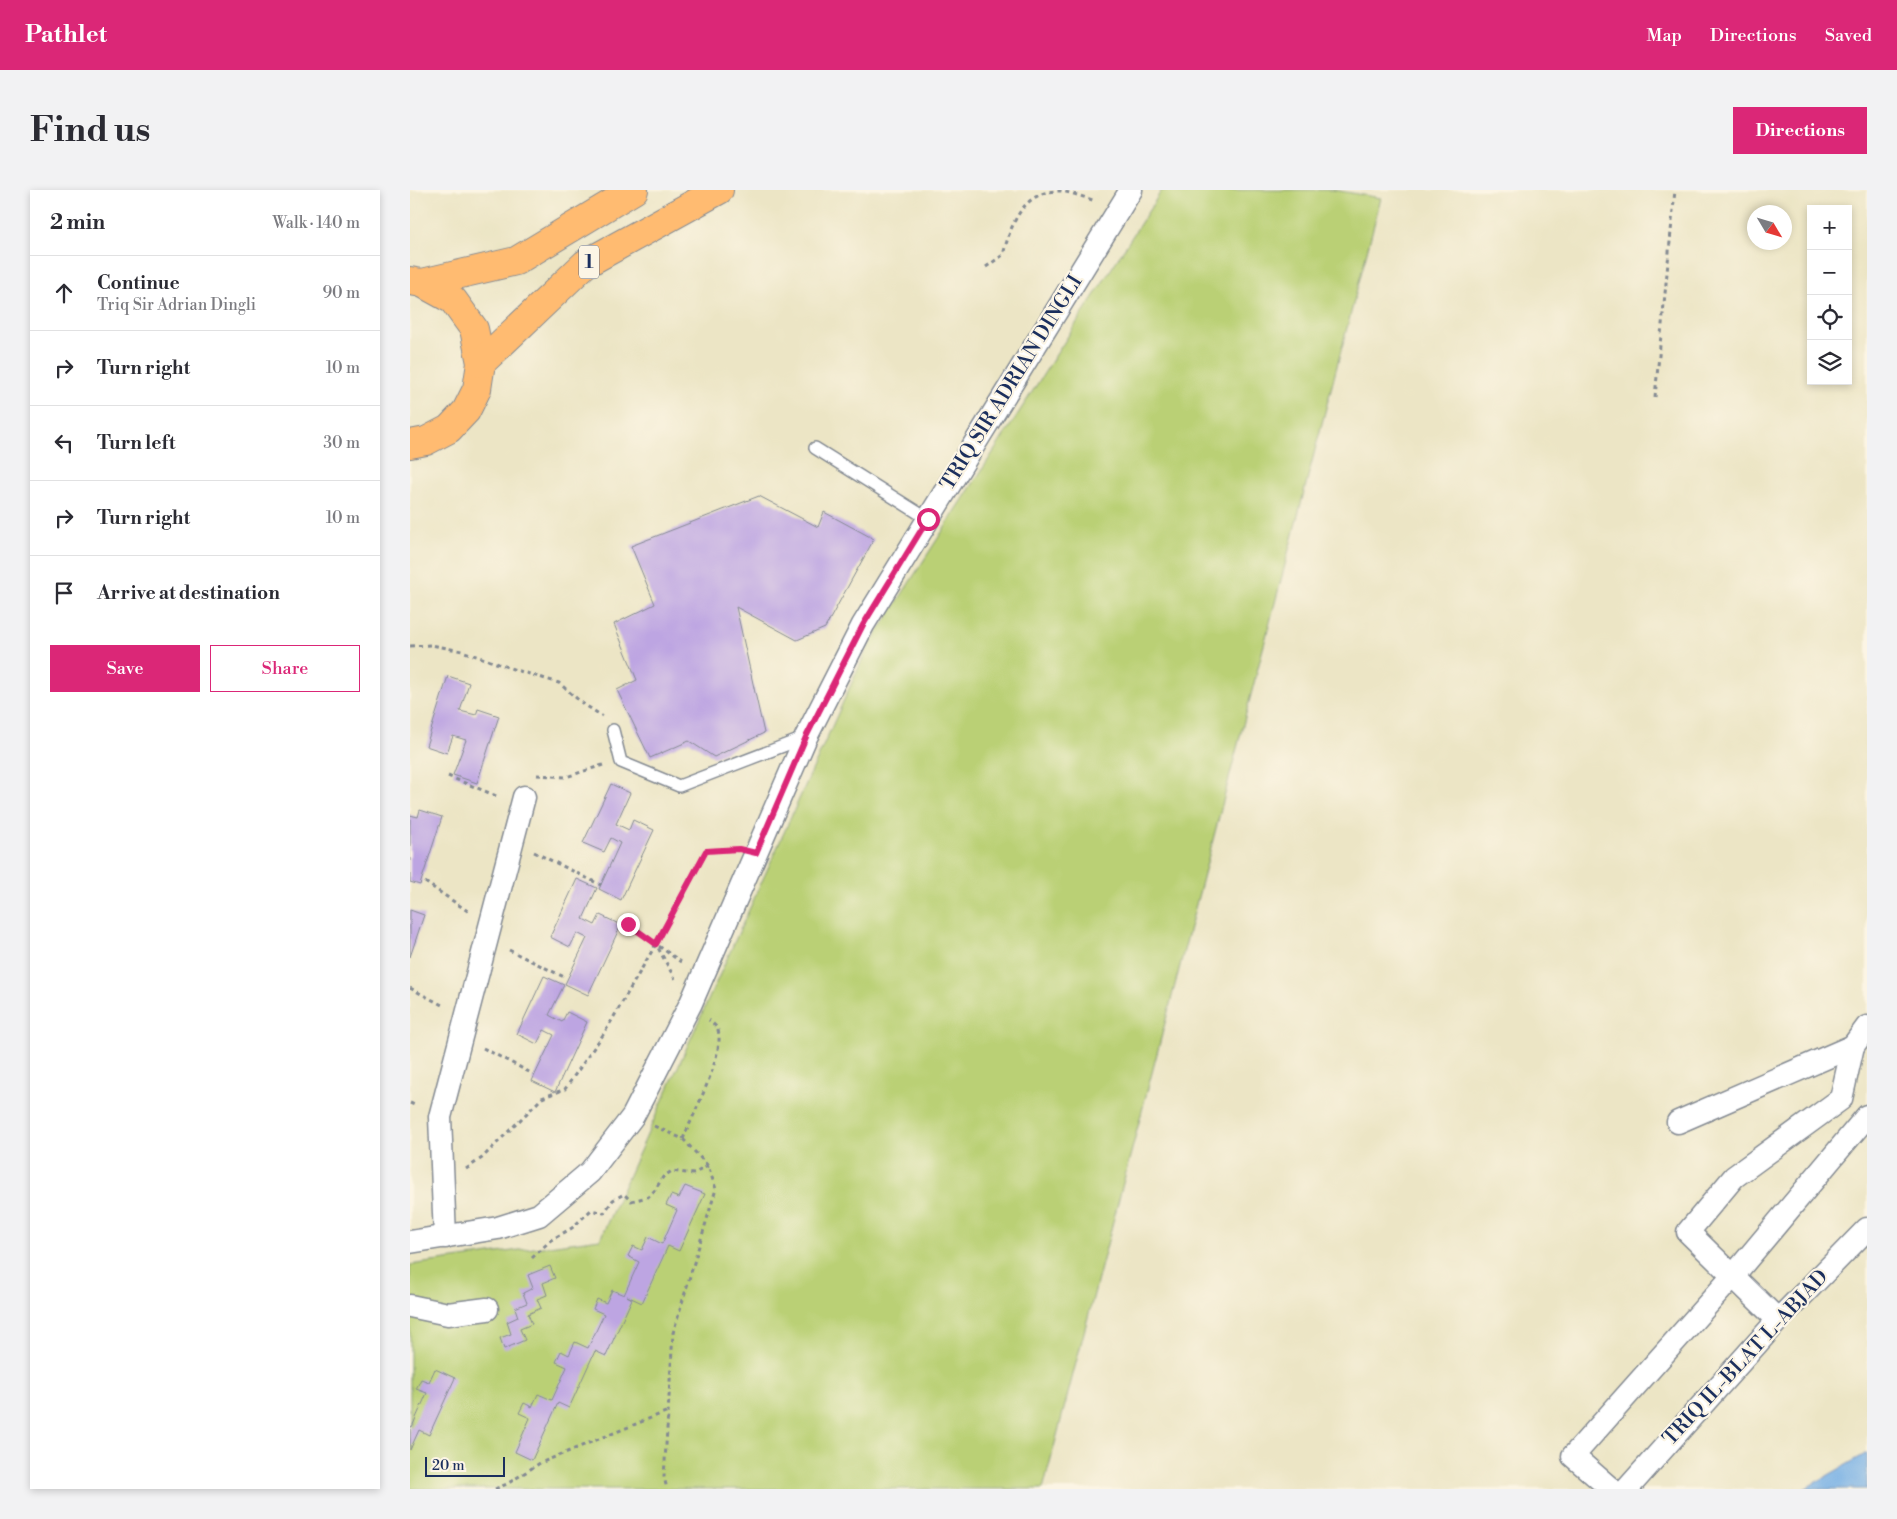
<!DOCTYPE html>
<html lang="en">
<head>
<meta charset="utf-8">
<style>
  body { margin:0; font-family:"Libre Bodoni",serif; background:#f2f2f3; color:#2b2b33 }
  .controls { position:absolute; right:15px; top:15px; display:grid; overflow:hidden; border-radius:0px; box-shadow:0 2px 8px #0003 }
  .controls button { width:45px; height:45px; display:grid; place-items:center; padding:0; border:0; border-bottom:1px solid #e1e1e2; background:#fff; color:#2b2b33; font:25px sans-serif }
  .compass { position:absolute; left:1337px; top:15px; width:45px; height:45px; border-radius:50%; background:#fff; box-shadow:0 2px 8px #0003; rotate:128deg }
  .scale { position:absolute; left:15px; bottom:12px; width:80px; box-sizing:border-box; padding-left:5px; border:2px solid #1b2f5e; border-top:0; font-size:14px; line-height:18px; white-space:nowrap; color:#1b2f5e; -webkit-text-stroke:4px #fcf5e5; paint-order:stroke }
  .stop { position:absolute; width:15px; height:15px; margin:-11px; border:4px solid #db2777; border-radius:50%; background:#fff }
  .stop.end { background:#db2777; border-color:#fff; box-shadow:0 1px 5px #0008 }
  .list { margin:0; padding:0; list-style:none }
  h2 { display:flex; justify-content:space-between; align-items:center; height:65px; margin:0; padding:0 20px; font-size:21px }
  h2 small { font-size:16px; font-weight:400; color:#7c7c81 }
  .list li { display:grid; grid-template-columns:32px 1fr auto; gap:15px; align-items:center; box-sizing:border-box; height:75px; padding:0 20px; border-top:1px solid #e1e1e2 }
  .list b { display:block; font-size:19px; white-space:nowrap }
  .list p { margin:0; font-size:16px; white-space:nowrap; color:#7c7c81 }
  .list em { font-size:16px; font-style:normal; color:#7c7c81 }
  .actions { display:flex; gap:10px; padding:15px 20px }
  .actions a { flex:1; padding:11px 0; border:1px solid #db2777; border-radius:0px; text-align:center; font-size:18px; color:#db2777 }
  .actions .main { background:#db2777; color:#fff }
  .icon { flex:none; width:28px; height:28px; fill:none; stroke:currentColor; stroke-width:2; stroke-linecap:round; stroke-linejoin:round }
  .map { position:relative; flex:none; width:1457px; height:1299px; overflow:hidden; border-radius:0px }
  header { display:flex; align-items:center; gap:30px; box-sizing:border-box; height:70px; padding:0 25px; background:#db2777; color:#fff }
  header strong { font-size:24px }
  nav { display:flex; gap:28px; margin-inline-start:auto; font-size:18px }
  .intro { display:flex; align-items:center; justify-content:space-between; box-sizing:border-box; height:120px; padding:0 30px }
  h1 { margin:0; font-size:35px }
  .button { padding:12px 22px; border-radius:0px; background:#db2777; color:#fff; font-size:18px; font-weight:700 }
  main { display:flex; gap:30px; padding:0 30px }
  aside { flex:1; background:#fff; border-radius:0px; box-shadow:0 2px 8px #0003 }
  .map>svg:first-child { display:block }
  .green { fill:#bad074; stroke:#6a8069 }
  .water { fill:#74afe5; stroke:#486fa2 }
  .building { fill:#bda5e2 }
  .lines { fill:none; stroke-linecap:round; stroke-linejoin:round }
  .lane-casing { stroke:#848a92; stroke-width:14 }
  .street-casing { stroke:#848a92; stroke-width:25 }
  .highway-casing { stroke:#848a92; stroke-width:30 }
  .path { stroke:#848a92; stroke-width:3; stroke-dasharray:4 4; stroke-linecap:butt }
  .lane { stroke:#fff; stroke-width:11 }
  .street { stroke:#fff; stroke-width:22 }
  .highway { stroke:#ffbb71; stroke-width:28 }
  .route { stroke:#db2777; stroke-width:6 }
  .labels { text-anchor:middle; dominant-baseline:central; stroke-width:4.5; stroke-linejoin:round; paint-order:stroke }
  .shield { fill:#fcf5e5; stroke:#5e6a86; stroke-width:1 }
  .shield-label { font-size:19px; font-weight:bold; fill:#1b2f5e }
  .street-label { font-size:20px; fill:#1b2f5e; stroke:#fcf5e5 }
</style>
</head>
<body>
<header>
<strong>Pathlet</strong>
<nav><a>Map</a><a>Directions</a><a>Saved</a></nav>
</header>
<div class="intro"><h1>Find us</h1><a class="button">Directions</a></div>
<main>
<aside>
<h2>2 min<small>Walk · 140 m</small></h2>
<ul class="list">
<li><svg class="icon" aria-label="ahead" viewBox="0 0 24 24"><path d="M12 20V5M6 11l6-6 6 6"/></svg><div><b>Continue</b><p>Triq Sir Adrian Dingli</p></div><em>90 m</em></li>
<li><svg class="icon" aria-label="right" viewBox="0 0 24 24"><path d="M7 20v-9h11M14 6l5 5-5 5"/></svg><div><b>Turn right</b></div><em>10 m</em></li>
<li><svg class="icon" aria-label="left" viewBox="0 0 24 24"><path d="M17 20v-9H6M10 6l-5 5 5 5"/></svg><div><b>Turn left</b></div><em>30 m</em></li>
<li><svg class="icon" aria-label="right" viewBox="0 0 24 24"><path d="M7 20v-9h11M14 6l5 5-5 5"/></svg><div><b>Turn right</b></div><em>10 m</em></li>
<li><svg class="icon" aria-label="arrive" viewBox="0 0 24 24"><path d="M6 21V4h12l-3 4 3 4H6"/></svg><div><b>Arrive at destination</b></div></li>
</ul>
<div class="actions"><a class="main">Save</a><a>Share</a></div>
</aside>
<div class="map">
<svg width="1457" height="1299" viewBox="0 0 1457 1299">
  <rect width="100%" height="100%" fill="#fcf5e5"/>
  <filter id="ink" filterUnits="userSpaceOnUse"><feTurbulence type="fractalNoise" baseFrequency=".02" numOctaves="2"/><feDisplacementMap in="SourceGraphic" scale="10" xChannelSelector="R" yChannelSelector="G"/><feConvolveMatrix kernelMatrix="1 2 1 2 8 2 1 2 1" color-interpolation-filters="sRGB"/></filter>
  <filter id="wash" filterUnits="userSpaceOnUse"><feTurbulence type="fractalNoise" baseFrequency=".0096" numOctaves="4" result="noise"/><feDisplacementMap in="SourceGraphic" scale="20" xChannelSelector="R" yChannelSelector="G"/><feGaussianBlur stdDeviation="1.12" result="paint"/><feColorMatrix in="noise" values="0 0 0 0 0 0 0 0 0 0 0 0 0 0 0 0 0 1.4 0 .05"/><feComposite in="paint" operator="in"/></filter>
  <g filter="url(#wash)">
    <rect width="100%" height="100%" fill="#ece5c5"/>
    <!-- green -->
    <polygon class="green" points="752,0 924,0 971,8 633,1299 0,1299 0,1075 190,1049 458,457"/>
    <!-- water -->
    <polygon class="water" points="1457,1263 1457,1299 1394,1299"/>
    <g id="blocks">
      <!-- building -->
      <g class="building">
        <polygon points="349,306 408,337 414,322 464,349 415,438 387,450 326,417 354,543 304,567 279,551 240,568 207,500 227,490 204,434 245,414 221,356"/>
        <polygon points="38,486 59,493 50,521 66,525 68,519 89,526 67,593 43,585 56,550 43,546 37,563 16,556"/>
        <polygon points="201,594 220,603 206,634 219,640 223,630 244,640 211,710 189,699 210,653 201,648 194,662 173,653"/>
        <polygon points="10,620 32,627 10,695 0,692 0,625 8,627"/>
        <polygon points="167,689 187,698 173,729 185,735 190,725 211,735 178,805 155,794 177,748 167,743 160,757 140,747"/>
        <polygon points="0,720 14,725 0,767"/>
        <polygon points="134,786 154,795 139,825 152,832 157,822 177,832 145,902 122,891 144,845 134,840 127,854 107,844"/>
        <polygon points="275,996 295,1004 269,1061 258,1056 232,1113 217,1106 222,1109 196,1166 185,1161 159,1218 148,1213 122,1270 105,1262 120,1228 109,1223 114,1213 122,1217 128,1204 142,1210 157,1177 146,1172 151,1161 159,1165 165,1152 178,1158 194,1124 183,1119 187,1109 196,1113 202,1100 214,1105 229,1072 218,1066 223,1056 232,1060 238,1047 252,1054 267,1020 256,1015 261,1005 269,1008"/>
        <polygon points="140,1076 145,1088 133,1093 137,1105 127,1109 131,1118 118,1124 122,1134 110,1139 115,1150 94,1159 90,1148 101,1144 97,1132 108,1127 105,1118 117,1113 113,1103 123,1098 118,1085"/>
        <polygon points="25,1179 45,1188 19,1245 9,1240 0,1260 0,1236 2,1237 17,1203 6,1199 11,1189 19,1192"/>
      </g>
    </g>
  </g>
  <g filter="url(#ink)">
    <use href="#blocks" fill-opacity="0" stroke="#848a92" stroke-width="1"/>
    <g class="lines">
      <defs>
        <g id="lane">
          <polyline points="405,258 518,329"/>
          <polyline points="203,540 211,572 269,596 394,548"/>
        </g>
        <g id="street">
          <polyline points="1268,932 1443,856 1457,837"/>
          <polyline points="35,1047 30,927 114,607"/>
          <polyline points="0,1052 88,1038 129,1025 180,982 223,926 281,813 396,547 453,435 721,0"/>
          <polyline points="0,1116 38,1124 77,1119"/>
          <polyline points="1368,1130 1278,1042 1324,987 1431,909 1443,856"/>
          <polyline points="1201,1299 1163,1266 1323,1086 1457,926"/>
          <polyline points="1217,1299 1368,1130 1457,1039"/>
        </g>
        <g id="highway">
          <polyline points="0,91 12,93 43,110 64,139 71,173 67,199 56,221 39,239 16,251 0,254"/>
          <polyline points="12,93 106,71 224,0"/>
          <polyline points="71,173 175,74 309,0"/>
        </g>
      </defs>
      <!-- lane casing -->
      <use href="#lane" class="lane-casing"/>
      <!-- street casing -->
      <use href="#street" class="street-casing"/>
      <!-- highway casing -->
      <use href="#highway" class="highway-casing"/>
      <!-- path -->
      <g class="path">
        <path d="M 576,77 L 593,65 C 601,35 612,0 651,1 C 662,3 674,7 685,11"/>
        <polyline points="1245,207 1265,0"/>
        <polyline points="0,456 21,455 52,461 103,479 149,493 172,513 192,526"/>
        <polyline points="127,585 156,587 193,575"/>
        <polyline points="38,586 89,607"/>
        <polyline points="124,662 191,695"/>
        <polyline points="15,692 59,722"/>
        <polyline points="218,733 246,754 265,789"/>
        <polyline points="246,754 296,661 320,659"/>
        <polyline points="99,760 156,788"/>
        <polyline points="0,798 34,816"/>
        <polyline points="73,858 123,884"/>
        <polyline points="0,913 7,916"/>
        <polyline points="244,936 273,949 298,976 306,999 263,1143 254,1287 257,1299"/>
        <path d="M 273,949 C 282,927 318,858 307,838 C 306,836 301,832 299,830"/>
        <polyline points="56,979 72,968 132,908 155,899 195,842 246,754 271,772"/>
        <polyline points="122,1068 141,1050 162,1038 181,1020 194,1023 203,1010 214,1004 221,1011 238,1007 245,1000 253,987 262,981 283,984 298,976"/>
        <polyline points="85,1299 97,1294 130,1273 258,1221"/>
      </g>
      <!-- lane -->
      <use href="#lane" class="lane"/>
      <!-- street -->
      <use href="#street" class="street"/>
      <!-- highway -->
      <use href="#highway" class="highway"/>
    </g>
  </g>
  <g class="lines" filter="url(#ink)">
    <!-- route -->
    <polyline class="route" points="218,734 246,754 296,661 329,659 346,663 396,547 453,435 518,329"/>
  </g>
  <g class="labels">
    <!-- shield labels -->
    <rect class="shield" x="169" y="55.5" width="20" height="33" rx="4"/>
    <g class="shield-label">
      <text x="179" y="72">1</text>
    </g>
    <!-- street labels -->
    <g class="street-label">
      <text transform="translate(602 193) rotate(-58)">TRIQ SIR ADRIAN DINGLI</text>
      <text transform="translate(1336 1168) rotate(-47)">TRIQ IL-BLAT L-ABJAD</text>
    </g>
  </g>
</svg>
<div class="controls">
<button>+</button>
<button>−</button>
<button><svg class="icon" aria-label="locate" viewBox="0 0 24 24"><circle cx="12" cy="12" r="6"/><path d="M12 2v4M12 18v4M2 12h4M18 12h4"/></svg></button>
<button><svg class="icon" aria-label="layers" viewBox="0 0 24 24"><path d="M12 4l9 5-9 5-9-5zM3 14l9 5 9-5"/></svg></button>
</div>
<svg class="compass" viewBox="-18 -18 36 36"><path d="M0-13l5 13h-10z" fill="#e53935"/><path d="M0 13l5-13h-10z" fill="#7c7c81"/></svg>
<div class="scale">20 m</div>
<div class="stop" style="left:518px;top:329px"></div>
<div class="stop end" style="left:218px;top:734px"></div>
</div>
</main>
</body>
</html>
